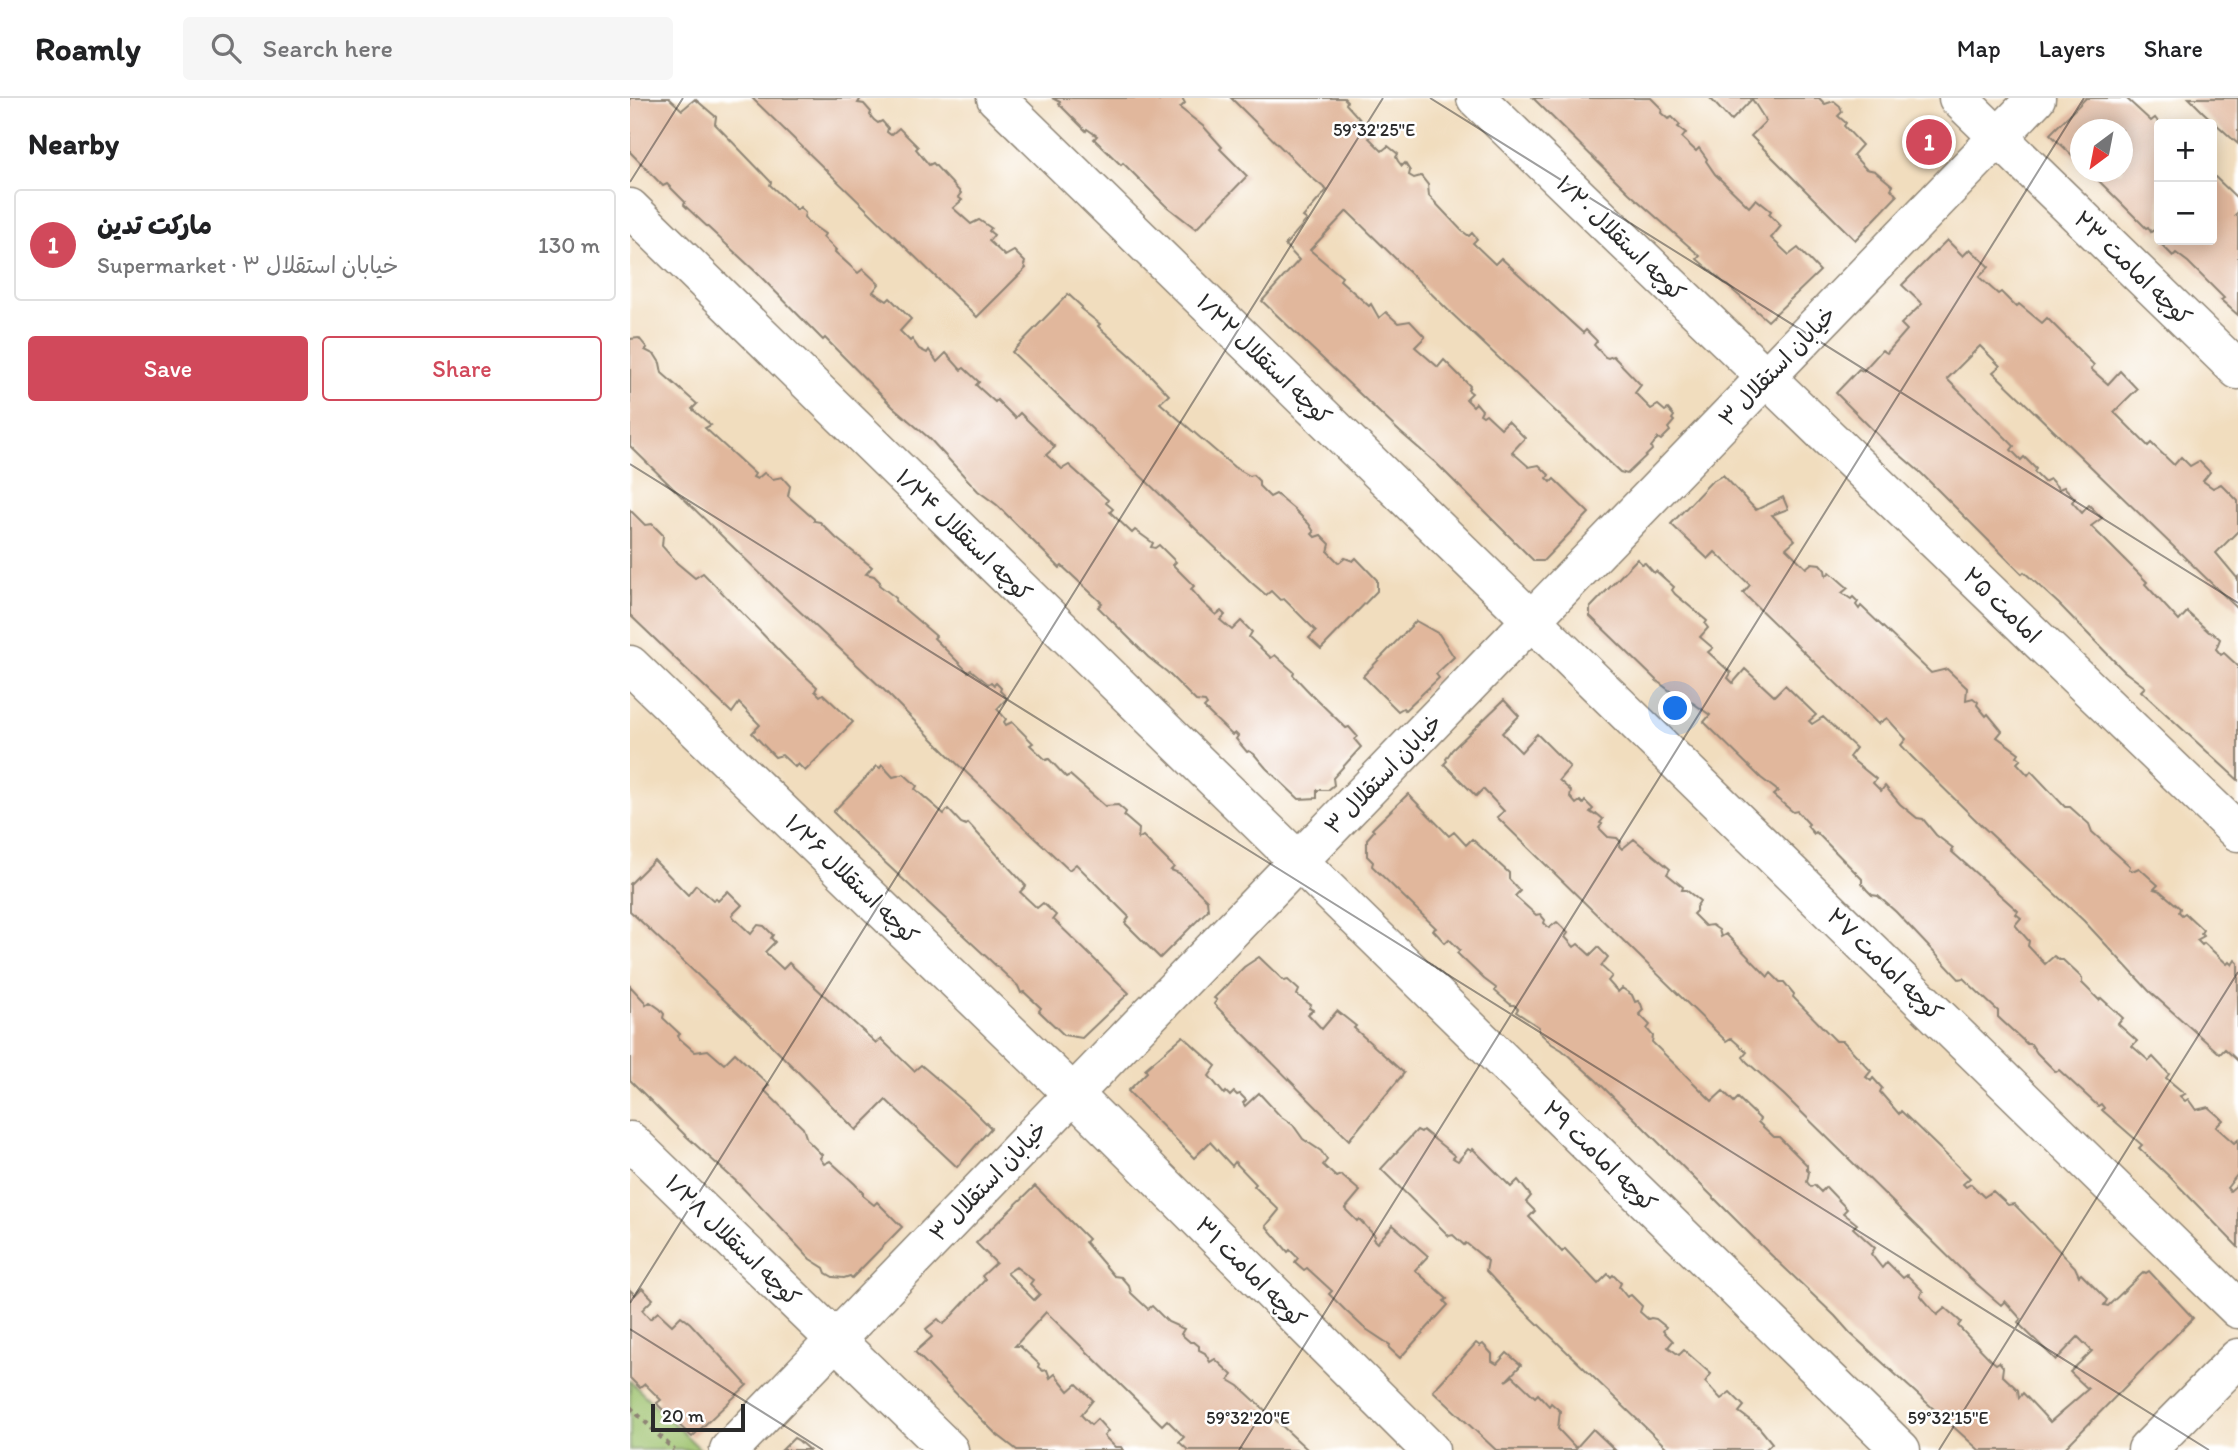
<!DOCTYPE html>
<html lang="en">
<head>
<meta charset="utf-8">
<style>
  body { margin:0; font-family:Itim,"Playpen Sans Arabic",sans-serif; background:#f6f6f6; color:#202124 }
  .controls { position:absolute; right:21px; top:21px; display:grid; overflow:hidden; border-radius:7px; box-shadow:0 4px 18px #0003 }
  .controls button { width:63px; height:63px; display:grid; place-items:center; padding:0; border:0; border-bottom:2px solid #e0e0e0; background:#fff; color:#202124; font:35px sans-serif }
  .compass { position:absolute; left:1440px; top:21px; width:63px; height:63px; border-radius:50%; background:#fff; box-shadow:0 4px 18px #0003; rotate:212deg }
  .scale { position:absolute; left:21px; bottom:18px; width:94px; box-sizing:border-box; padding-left:7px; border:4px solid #2b2b2b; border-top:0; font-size:19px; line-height:24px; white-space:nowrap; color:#2b2b2b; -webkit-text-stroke:5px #fff; paint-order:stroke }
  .you { position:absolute; left:1046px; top:611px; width:24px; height:24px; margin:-18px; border:5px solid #fff; border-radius:50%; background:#1a73e8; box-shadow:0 0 0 10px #1a73e833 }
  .badge { display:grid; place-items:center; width:46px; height:46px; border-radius:50%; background:#d1495b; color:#fff; font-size:23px; font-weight:700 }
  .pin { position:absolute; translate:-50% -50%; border:4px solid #fff; box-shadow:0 2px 7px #0006 }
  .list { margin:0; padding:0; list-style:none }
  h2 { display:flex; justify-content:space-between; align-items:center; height:91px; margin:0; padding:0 28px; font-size:30px }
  h2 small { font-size:23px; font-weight:400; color:#757577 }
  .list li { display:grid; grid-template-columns:46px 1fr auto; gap:21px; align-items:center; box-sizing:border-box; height:112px; margin:0 14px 14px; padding:0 14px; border:2px solid #e0e0e0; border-radius:7px }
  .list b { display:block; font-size:26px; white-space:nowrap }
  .list p { margin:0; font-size:23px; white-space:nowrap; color:#757577 }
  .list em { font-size:23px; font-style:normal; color:#757577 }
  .actions { display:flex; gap:14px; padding:21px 28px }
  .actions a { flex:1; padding:16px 0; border:2px solid #d1495b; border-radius:7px; text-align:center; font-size:24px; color:#d1495b }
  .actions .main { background:#d1495b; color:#fff }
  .icon { flex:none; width:38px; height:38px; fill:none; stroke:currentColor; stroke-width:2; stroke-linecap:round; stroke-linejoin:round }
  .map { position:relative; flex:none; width:1608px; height:1352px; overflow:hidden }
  header { display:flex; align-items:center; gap:42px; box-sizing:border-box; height:98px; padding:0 35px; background:#fff; border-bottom:2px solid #e0e0e0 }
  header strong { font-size:33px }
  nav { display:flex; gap:38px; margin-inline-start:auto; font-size:24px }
  .search { width:490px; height:63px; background:#f6f6f6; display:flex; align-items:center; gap:18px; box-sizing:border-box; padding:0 24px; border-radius:7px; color:#757577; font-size:26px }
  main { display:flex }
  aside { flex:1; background:#fff }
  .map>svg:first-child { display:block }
  .green { fill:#9cc16c; stroke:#64764c; stroke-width:2 }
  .building { fill:#e1b79c; fill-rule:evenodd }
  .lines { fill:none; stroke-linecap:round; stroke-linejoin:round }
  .minor-casing { stroke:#8e8474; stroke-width:41 }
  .major-casing { stroke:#8e8474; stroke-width:41 }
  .path { stroke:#8e8474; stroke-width:4.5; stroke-dasharray:5 5; stroke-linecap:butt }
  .minor { stroke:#fff; stroke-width:38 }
  .major { stroke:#fff; stroke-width:38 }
  .ticks { fill:none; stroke:#2b2b2b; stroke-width:2; stroke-opacity:0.45 }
  .labels { text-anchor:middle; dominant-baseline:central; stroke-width:5; stroke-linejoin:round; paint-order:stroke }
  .street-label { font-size:23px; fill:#2b2b2b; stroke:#fff }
  .ticks-label { font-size:18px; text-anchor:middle; fill:#2b2b2b; stroke:#fff; stroke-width:5; stroke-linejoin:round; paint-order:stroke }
</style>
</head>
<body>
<header>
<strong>Roamly</strong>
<div class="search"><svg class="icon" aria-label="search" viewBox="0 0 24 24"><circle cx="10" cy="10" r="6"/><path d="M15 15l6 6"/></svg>Search here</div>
<nav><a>Map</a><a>Layers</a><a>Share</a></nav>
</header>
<main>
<aside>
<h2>Nearby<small></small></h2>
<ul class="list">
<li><span class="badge">1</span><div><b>مارکت تدین</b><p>Supermarket · خیابان استقلال ۳</p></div><em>130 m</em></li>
</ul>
<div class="actions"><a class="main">Save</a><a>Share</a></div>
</aside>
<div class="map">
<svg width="1608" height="1352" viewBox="0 0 1608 1352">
  <rect width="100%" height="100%" fill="#fff"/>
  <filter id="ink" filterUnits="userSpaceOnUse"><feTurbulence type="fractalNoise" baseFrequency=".0143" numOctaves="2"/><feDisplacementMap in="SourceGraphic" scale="14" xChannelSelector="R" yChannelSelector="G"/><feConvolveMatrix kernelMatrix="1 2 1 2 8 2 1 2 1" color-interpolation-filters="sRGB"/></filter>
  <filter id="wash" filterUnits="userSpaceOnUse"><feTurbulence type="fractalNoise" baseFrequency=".00686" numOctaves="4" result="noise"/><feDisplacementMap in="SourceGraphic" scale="28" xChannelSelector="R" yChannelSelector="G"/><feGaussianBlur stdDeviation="1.57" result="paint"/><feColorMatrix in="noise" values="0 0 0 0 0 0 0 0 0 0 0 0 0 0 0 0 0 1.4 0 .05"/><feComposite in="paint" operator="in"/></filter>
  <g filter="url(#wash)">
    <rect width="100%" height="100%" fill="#f1ddbe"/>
    <!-- green -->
    <polygon class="green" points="0,1283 71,1352 0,1352"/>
    <g id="blocks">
      <!-- building -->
      <g class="building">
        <polygon points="0,0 39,0 52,12 65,1 86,19 85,26 141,84 140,87 167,112 170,109 175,115 174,119 178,124 195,136 193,139 206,152 205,154 228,175 233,171 249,186 243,194 257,203 260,200 281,221 270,233 280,243 282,241 289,251 297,255 299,252 307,264 316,255 331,272 334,270 349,284 346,287 365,304 367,302 385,320 390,315 425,349 416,357 432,371 439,367 478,402 476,405 483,411 480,414 502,435 505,432 523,445 521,449 525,450 529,447 546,464 543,467 564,488 561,491 572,504 586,517 591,513 595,517 590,522 602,532 611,523 622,534 619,539 641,560 645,557 664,574 663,577 683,598 716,630 719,629 727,638 725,642 731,649 703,680 704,687 698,692 687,692 687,700 669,701 636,670 624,656 619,653 617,654 606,641 608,638 605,635 602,637 574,610 577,607 575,604 566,603 537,574 518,559 468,509 472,505 432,468 430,470 367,407 348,393 299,340 263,309 195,240 193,242 127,175 54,107 55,104 37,86 33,88 0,54"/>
        <polygon points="122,0 231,0 228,5 234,6 241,14 240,17 244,22 248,25 252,23 258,30 257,34 261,37 269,30 288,49 286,51 299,67 303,65 331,95 328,99 332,102 323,110 341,126 349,122 361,130 359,133 364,137 359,143 375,158 384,153 395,164 394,167 396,170 347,219"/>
        <polygon points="422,0 526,0 529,3 531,0 552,0 555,5 550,10 574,29 592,49 590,51 617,78 566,131 535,107 493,65 491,67 464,41 467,38 457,31 456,33 429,6 430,4"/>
        <polygon points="601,0 714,0 717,3 716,6 743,36 739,40 752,53 758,48 768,56 766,59 768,63 772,68 775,65 780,73 779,77 784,80 791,78 798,87 799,98 832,133 839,138 842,135 847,141 843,145 865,166 871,160 953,235 956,232 967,243 964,247 975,259 978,260 983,258 1011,287 1005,295 1021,311 1028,307 1035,313 1038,311 1044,318 1042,321 1044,323 1038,330 1040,333 1031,342 1028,340 1021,349 1022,352 997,376 990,374 819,213 717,113 680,152 712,179 710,182 739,208 741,206 749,220 756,214 768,225 780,223 795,239 785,249 808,269 814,262 840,288 838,292 842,295 836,301 843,308 846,305 852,312 850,316 853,318 856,316 871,330 878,323 895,340 882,354 899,369 909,367 919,377 917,380 921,384 924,381 959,415 913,463 904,463 806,365 770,334 632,203 669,162 655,147 677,122 673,119 697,92 681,79"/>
        <polygon points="903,0 1021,0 1032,11 1031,15 1038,21 1042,19 1050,27 1048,29 1056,35 1052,40 1066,53 1069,50 1077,61 1076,63 1085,76 1119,109 1126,101 1141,113 1139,116 1151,128 1141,140 1159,157 1168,150 1190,173 1138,223 1067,161 1070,158 999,95"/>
        <polygon points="1080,0 1189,0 1195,6 1204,3 1210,8 1212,14 1208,18 1216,25 1214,28 1232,47 1223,57 1236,71 1245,73 1263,88 1261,91 1267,98 1225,142 1121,38 1136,23 1122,1 1101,23"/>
        <polygon points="1456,0 1496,0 1521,23 1525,20 1529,25 1529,137 1524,132 1521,134 1518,129 1516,130 1460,74 1492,74 1492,32 1450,32 1450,65 1420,36"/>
        <polygon points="1559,0 1608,0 1608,46 1573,14"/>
        <polygon points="1582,76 1608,101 1608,114 1605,117 1608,120 1608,217 1591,202 1594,200 1558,164 1546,155 1543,158 1532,147 1536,143 1534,142 1582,142"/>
        <polygon points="1317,142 1333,158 1340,151 1359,169 1349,179 1368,196 1371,194 1386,209 1389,206 1412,225 1417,220 1464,267 1461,271 1478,286 1490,273 1507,291 1484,314 1518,348 1521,345 1544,367 1551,359 1560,368 1569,363 1580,374 1573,383 1583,390 1591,386 1608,403 1608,433 1586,455 1607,480 1608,479 1608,511 1363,274 1370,268 1350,248 1317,281 1384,348 1381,352 1391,362 1394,359 1406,371 1404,374 1414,384 1420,381 1429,391 1434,389 1445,400 1442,404 1452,415 1459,407 1472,420 1461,428 1517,484 1515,486 1549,523 1557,514 1579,534 1583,535 1590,541 1586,551 1591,557 1594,555 1608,568 1608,682 1511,593 1515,589 1494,573 1429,506 1394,474 1392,476 1291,375 1255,344 1206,295 1229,271 1233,273 1252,252 1257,255 1277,232 1271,226 1292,206 1272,187"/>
        <polygon points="438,196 452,209 451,211 470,226 468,228 471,231 507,263 539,297 530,305 604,369 620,378 623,377 629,383 629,388 640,399 646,396 664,411 679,426 684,434 682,436 685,439 691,437 700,446 698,454 709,465 715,460 723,463 726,460 747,482 747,493 691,551 679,540 686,533 654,501 650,502 641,493 636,497 622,485 382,254"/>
        <polygon points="9,240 17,250 15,252 25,257 30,265 32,275 67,306 62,311 81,327 75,330 125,376 123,379 127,381 134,375 143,381 152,379 160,388 158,398 184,421 184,423 190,424 206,440 242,469 236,476 244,478 250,484 249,487 266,500 265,503 306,538 304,540 338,574 341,572 358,586 361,584 364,587 366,585 371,590 370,593 377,600 367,611 376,621 374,624 376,627 382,624 403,645 400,647 416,662 419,661 436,679 440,677 475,708 488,707 496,714 494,718 509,731 508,741 513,738 544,769 541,772 549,775 577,802 578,812 530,860 495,825 499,819 446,766 439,772 320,659 254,592 150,495 0,348 0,241"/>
        <polygon points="1093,377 1126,412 1153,399 1158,411 1142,417 1165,442 1156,450 1176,470 1182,465 1190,466 1195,472 1196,478 1200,474 1218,490 1212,495 1221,501 1223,499 1228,504 1226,507 1229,511 1231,508 1301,575 1317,571 1337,590 1336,602 1343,600 1348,604 1347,607 1356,618 1358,616 1372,633 1367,639 1389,655 1387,658 1391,661 1387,665 1398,677 1401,673 1435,709 1440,709 1459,726 1462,734 1500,768 1499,771 1502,773 1509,770 1528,787 1524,791 1530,793 1550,810 1549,814 1552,817 1555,815 1573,832 1571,835 1574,838 1567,842 1572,847 1574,845 1597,866 1599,864 1602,867 1605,862 1608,865 1608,963 1595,951 1590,956 1519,893 1454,823 1349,725 1282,659 1271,647 1276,641 1257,620 1248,626 1113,495 1120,487 1085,454 1078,461 1041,426 1081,384"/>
        <polygon points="0,412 15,427 22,426 33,437 32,448 47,465 65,480 73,475 156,560 187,589 185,593 190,598 193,596 223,624 175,673 168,666 165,669 152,657 145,659 122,635 130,627 109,605 102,615 0,517"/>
        <polygon points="1007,461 1012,466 1015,465 1024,475 1026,473 1044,489 1042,492 1045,496 1077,523 1075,526 1078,530 1070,539 1083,550 1078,554 1101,575 1098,580 1103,585 1115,571 1144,598 1155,587 1186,617 1179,623 1182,626 1193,619 1226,650 1219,659 1246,681 1243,685 1251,693 1255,688 1270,706 1287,720 1293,721 1306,737 1323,750 1321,753 1388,813 1386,816 1391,820 1385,827 1399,843 1398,848 1415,866 1424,858 1429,862 1433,862 1452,880 1452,885 1469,902 1471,900 1493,920 1488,926 1507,943 1502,948 1519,963 1523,959 1539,976 1536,980 1555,996 1550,998 1555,1003 1558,1001 1566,1012 1578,1009 1593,1022 1586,1029 1604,1045 1608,1042 1608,1079 1607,1077 1597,1090 1600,1093 1608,1086 1608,1149 1540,1079 1509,1050 1512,1047 1472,1012 1474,1010 1471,1006 1468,1008 1429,972 1426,974 1407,955 1401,946 1397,946 1368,919 1368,913 1333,880 1329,881 1266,814 1248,798 1242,797 1237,792 1232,786 1232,781 1186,734 1184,736 1177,728 1179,726 1167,713 1163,714 1143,697 1148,693 1131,680 1074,624 1080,617 1060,603 1057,606 1027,583 960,518 960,510"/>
        <polygon points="786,523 809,536 824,559 806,576 809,580 775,612 773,610 768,613 733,578"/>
        <polygon points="874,602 889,618 872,635 891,654 907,636 940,669 929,682 941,693 940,699 946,706 950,703 953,706 955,703 963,711 960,714 965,717 967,716 973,721 970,725 972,726 969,730 978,739 987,740 991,744 989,748 992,751 1004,741 1040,771 1037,776 1053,789 1052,792 1056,792 1070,803 1066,809 1066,813 1063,816 1075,828 1082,827 1089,832 1091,839 1096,836 1138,879 1141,875 1150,884 1154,884 1164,896 1163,899 1206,943 1213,943 1241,973 1236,979 1241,983 1243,980 1252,990 1250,994 1269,1016 1271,1013 1340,1080 1333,1086 1336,1089 1341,1086 1354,1099 1363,1093 1378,1107 1384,1106 1445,1169 1449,1178 1451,1176 1477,1202 1474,1207 1478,1208 1514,1174 1516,1175 1519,1173 1563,1220 1433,1352 1349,1352 1221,1236 1205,1218 1136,1152 966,982 932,952 922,946 909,934 909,929 886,914 888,911 884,907 881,907 865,893 866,890 854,881 827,855 830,852 819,841 815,845 803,832 806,830 742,768 743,764 737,758 737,741 744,733 742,731 778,696 819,738 824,734 836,747 842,741 879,775 879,781 890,793 885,798 906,817 910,816 915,822 914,825 919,830 927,824 938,835 935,839 944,849 948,846 960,857 968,849 978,859 971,868 982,878 978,883 988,894 992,890 1002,897 1005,904 1008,903 1011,906 1013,912 1009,916 1020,927 1017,931 1023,938 1022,944 1082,1003 1093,993 1104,1004 1108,1000 1130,1021 1128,1024 1144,1039 1149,1039 1177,1067 1177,1072 1179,1074 1177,1084 1181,1089 1184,1087 1191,1094 1196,1089 1217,1111 1213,1115 1227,1126 1223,1130 1245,1150 1241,1156 1252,1170 1257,1164 1273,1180 1277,1177 1293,1193 1290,1197 1307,1217 1315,1210 1331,1224 1328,1228 1361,1262 1366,1266 1369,1264 1373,1269 1372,1277 1388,1292 1389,1300 1393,1295 1420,1324 1458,1291 1440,1274 1462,1253 1448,1239 1426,1262 1392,1229 1388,1224 1391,1221 1375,1203 1371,1207 1341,1181 1154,997 1117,964 1113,959 1117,954 1101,940 1096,943 867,719 874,713 853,691 846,698 814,666 817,663 816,661 822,652"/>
        <polygon points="252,667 263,679 274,676 287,688 285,691 314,716 318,711 331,725 336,727 338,725 396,788 390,794 407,810 413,805 426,817 423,821 499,895 452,940 434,937 409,913 411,910 394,894 391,895 388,888 235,746 203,714 247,668 250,670"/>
        <polygon points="24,762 58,797 66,787 83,802 86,800 88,803 98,793 112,807 102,817 104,820 121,836 128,827 134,828 143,837 141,840 145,844 135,854 153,871 159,865 246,945 251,941 284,973 291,967 338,1007 361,1030 327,1069 256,1002 226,1032 126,932 0,813 0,786"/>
        <polygon points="629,859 654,883 658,882 669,892 667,897 681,907 679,910 683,912 678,916 692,931 707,913 726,928 724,930 774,975 719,1042 584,906 587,902 584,900 614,869"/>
        <polygon points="0,888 15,904 16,907 20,904 30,911 34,916 33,920 50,936 48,938 50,941 65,954 78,952 94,966 105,955 139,987 134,992 173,1030 177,1042 192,1057 190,1060 194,1066 200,1063 225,1086 233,1095 233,1098 244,1107 247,1104 272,1129 222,1180 220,1178 214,1180 203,1179 196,1175 194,1170 180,1161 108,1085 56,1038 0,982"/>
        <polygon points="553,938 586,968 579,978 594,996 596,994 600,998 604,994 607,997 610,996 616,1002 613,1005 615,1008 629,995 650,1018 663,1027 673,1041 691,1053 697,1062 693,1067 706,1079 711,1077 730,1093 715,1111 727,1123 729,1121 745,1138 743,1141 747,1145 763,1127 798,1158 785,1172 817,1201 814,1203 818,1207 770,1260 759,1250 760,1247 733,1229 715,1212 699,1196 702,1193 677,1170 674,1172 665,1164 668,1160 660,1152 658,1154 636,1128 649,1112 624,1088 626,1086 605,1064 602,1068 580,1044 564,1060 498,993 517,974 515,971"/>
        <polygon points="787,1032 791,1034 793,1032 825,1058 823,1060 828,1063 838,1051 841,1053 843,1051 881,1089 888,1082 901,1098 896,1104 905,1113 899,1119 903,1123 932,1154 935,1151 968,1186 978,1176 981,1179 983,1177 991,1185 989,1189 997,1199 1001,1197 1012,1208 1010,1214 1018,1221 1021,1220 1026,1221 1036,1229 1033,1233 1043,1243 1038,1249 1049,1257 1054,1252 1081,1276 1075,1284 1091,1301 1100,1294 1114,1308 1109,1314 1128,1328 1142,1345 1135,1352 1039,1352 885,1204 856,1173 858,1163 836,1145 834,1147 823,1137 819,1138 751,1071"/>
        <path d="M 405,1088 L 458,1141 L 455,1144 L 484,1178 L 491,1179 L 499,1188 L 501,1195 L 518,1211 L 522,1208 L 538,1224 L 554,1231 L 551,1236 L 560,1244 L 564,1244 L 569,1248 L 569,1252 L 575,1255 L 580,1264 L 585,1261 L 602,1277 L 599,1282 L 609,1288 L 678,1352 L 558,1352 L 549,1344 L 554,1339 L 537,1322 L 532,1327 L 416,1214 L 385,1248 L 390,1248 L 409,1266 L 408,1269 L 413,1273 L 417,1272 L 420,1280 L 425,1276 L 439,1293 L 447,1286 L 463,1302 L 451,1317 L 461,1327 L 467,1321 L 478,1333 L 474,1338 L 485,1349 L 491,1349 L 493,1352 L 387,1352 L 365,1335 L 285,1254 L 302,1239 L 296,1231 L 308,1221 L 313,1226 L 316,1224 L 355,1182 L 352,1178 L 366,1165 L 346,1145 ZM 386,1169 L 403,1182 L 400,1186 L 410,1196 L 404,1202 L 377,1175 Z"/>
        <polygon points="12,1190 23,1201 12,1212 20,1221 28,1214 42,1227 51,1218 60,1225 117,1287 62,1339 29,1308 27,1305 31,1302 15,1286 10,1290 0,1280 0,1192 5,1197"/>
        <polygon points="846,1245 850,1248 853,1246 862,1256 862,1263 867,1266 877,1255 891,1267 876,1283 883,1278 905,1299 908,1296 919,1308 921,1305 930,1313 928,1331 946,1350 963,1331 985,1352 866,1352 803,1293"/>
        <polygon points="164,1340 168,1342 179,1352 152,1352"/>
      </g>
    </g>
  </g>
  <g filter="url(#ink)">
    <use href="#blocks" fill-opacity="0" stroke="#8e8474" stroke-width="2"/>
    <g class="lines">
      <defs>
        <g id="minor">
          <polyline points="366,0 1608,1211"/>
          <polyline points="846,0 1608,734"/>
          <polyline points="1328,0 1608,272"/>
          <polyline points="0,110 1271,1352"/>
          <polyline points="0,567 443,996 800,1352"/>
          <polyline points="0,1043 319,1352"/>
          <polyline points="99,1352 1406,0"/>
        </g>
        <polyline id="major" points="1517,1352 1608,1260"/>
      </defs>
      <!-- minor casing -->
      <use href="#minor" class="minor-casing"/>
      <!-- major casing -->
      <use href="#major" class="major-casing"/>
      <!-- path -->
      <polyline class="path" points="0,1309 44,1352"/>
      <!-- minor -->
      <use href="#minor" class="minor"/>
      <!-- major -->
      <use href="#major" class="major"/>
    </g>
  </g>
  <!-- ticks -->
  <path class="ticks" d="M 800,0 L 1608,505M 0,84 L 53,0M 0,366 L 1579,1352M 0,1205 L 753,0M 0,1231 L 193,1352M 609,1352 L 1454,0M 1309,1352 L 1608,874"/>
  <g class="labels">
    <!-- street labels -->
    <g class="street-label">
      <text transform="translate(991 140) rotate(44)">کوچه استقلال ۱/۲۰</text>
      <text transform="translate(1503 170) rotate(44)">کوچه امامت ۲۳</text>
      <text transform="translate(634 261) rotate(44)">کوچه استقلال ۱/۲۲</text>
      <text transform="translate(1147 268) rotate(-46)">خیابان استقلال ۳</text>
      <text transform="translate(334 437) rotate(44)">کوچه استقلال ۱/۲۴</text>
      <text transform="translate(1372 507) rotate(44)">امامت ۲۵</text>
      <text transform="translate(753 676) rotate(-46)">خیابان استقلال ۳</text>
      <text transform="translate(222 781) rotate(44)">کوچه استقلال ۱/۲۶</text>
      <text transform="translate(1255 866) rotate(44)">کوچه امامت ۲۷</text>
      <text transform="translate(970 1058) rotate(44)">کوچه امامت ۲۹</text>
      <text transform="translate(358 1083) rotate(-46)">خیابان استقلال ۳</text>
      <text transform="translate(103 1142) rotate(44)">کوچه استقلال ۱/۲۸</text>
      <text transform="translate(621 1174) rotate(45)">کوچه امامت ۳۱</text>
    </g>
  </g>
  <g class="ticks-label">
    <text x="744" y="38">59°32'25"E</text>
    <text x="618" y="1326">59°32'20"E</text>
    <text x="1318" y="1326">59°32'15"E</text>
  </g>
</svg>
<div class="controls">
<button>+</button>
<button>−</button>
</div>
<svg class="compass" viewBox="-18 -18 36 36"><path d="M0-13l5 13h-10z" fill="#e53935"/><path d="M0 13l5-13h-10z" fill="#757577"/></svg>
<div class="scale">20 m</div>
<div class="you"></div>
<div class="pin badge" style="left:1299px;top:44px">1</div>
</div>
</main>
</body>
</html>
